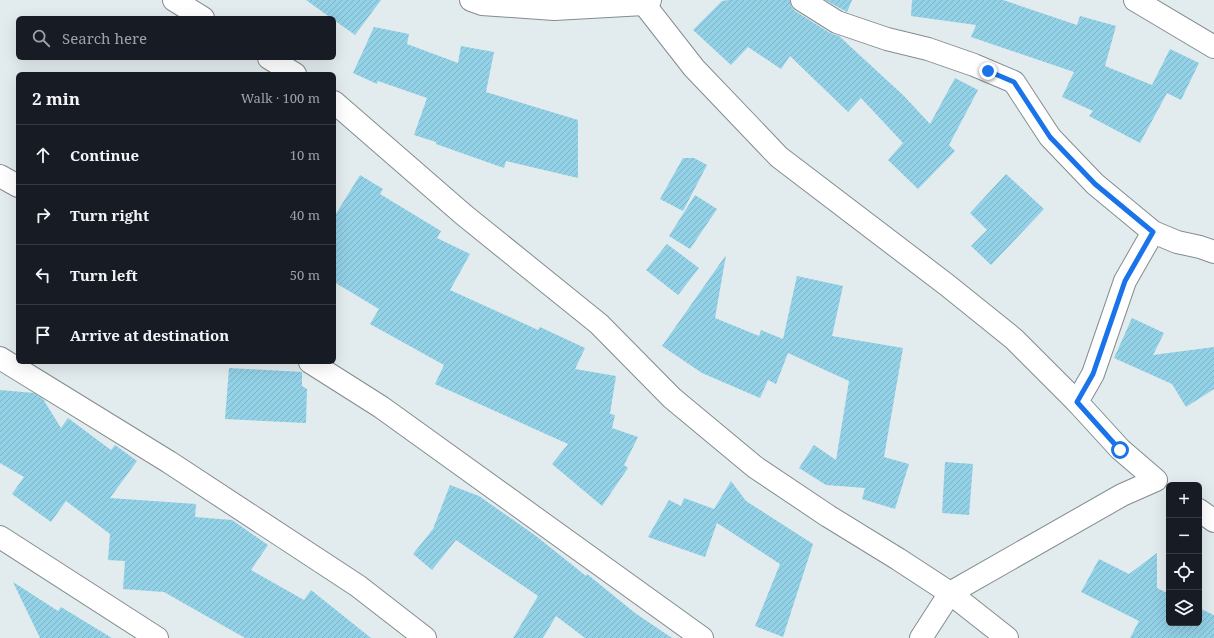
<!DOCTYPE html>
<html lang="en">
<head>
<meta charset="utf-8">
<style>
  body { margin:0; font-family:"Noto Serif",serif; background:#242831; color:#f1f3f6 }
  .controls { position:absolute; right:12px; bottom:12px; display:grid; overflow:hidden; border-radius:6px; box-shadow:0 4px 16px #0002 }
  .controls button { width:36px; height:36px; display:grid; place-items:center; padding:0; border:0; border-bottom:1px solid #363941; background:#171b24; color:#f1f3f6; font:20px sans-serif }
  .stop { position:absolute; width:12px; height:12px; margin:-9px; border:3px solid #1a73e8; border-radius:50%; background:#fff }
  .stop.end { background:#1a73e8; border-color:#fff; box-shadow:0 1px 4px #0008 }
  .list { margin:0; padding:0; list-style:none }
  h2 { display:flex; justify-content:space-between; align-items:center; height:52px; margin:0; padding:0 16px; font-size:17px }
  h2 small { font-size:13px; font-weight:400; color:#9ea1a6 }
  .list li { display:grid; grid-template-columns:26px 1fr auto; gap:12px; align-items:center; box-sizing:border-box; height:60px; padding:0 16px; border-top:1px solid #363941 }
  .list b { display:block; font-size:15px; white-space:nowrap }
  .list em { font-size:13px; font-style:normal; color:#9ea1a6 }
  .icon { flex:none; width:22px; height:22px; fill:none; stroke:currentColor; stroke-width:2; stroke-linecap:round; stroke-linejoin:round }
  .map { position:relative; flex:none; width:1214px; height:638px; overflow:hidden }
  .search { position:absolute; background:#171b24; box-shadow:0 4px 16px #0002; left:16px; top:16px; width:320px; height:44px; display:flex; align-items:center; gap:10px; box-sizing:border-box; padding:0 14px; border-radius:6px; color:#9ea1a6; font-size:15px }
  .panel { position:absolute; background:#171b24; box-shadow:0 4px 16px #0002; left:16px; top:72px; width:320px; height:292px; border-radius:6px }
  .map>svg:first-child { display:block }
  .building { fill:url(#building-hatch) }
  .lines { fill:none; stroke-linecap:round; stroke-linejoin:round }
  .minor-casing { stroke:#848c8f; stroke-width:24 }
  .minor { stroke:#fff; stroke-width:22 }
  .route { stroke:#1a73e8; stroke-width:5 }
</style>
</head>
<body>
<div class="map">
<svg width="1214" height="638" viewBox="0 0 1214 638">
  <defs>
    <pattern id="building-hatch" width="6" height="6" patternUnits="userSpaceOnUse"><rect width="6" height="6" fill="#93d1e7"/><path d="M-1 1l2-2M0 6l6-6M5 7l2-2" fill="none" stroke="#7eb3c6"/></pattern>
  </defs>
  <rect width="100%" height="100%" fill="#e2ebee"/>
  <!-- building -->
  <g class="building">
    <polygon points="306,0 381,0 355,35 334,20 334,18 331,18"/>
    <polygon points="729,0 790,0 791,6 795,11 830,33 839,36 904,96 930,124 955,78 978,90 949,145 955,151 918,189 888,160 903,143 861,98 848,112 790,56 781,69 748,47 731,65 693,30 722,1"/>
    <polygon points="825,0 852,0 847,12"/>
    <polygon points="912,0 1003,0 1077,25 1080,16 1116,26 1105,66 1152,85 1170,49 1199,63 1181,100 1167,93 1140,143 1089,116 1093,111 1062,97 1074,72 971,37 976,25 911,16"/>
    <polygon points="374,27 409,34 407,44 458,63 461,46 494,52 486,92 578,120 578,178 506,161 504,168 436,144 436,142 414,135 427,98 378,81 377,84 353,73"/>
    <polygon points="683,158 694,158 707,165 683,211 660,199"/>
    <polygon points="1006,174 1044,209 991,265 971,246 987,230 970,213"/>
    <polygon points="360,175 383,189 380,194 441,231 437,238 470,254 450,290 538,330 540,327 585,348 575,369 616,376 610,414 615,415 612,428 638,437 624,465 628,468 602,506 552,464 568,444 435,384 444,365 370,324 379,309 334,282 334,217"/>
    <polygon points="695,195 717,209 690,249 669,236"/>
    <polygon points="667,244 699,268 678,295 646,270"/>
    <polygon points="726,255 715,318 759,336 761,330 783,339 797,276 843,286 832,336 903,348 884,457 909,464 895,509 862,499 865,488 826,485 799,468 814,445 836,460 849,381 788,353 776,384 768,380 760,398 702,373 662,346"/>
    <polygon points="1132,318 1164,333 1153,355 1214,347 1214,389 1186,407 1172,384 1114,358"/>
    <polygon points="229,368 302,372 302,386 307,389 306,423 225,419"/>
    <polygon points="0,390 34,393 43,399 61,428 68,418 111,450 115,445 137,461 110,498 196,504 195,517 232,520 268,545 251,570 304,600 311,590 371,638 245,638 164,592 123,589 125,561 108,560 110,534 66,501 51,522 12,494 24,477 0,463"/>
    <polygon points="945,462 973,464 969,515 942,513"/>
    <polygon points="731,481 746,501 813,544 783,637 755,626 780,564 717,523 705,557 648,537 669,500 681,506 684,498 714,509"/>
    <polygon points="450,485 479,496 536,536 586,576 587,574 635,613 672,638 585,638 556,616 543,638 513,638 538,596 456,540 432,570 413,554 433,529"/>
    <polygon points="1157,553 1157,588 1169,594 1169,623 1199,623 1199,608 1214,615 1214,638 1130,638 1139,621 1081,592 1099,559 1129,574"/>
    <polygon points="13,582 58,611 61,607 112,638 40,638"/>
  </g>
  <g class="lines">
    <defs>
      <g id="minor">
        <polyline points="174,0 203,18"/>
        <polyline points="471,0 482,4 554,9 644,4 650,0"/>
        <polyline points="802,0 837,22 887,39 928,49 974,65 1014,82 1050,137 1095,184 1153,232 1177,242 1200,247 1214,252"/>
        <polyline points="1135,0 1214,47"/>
        <polyline points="644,4 694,68 779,157 947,285 1014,339 1077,402"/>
        <polyline points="269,58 295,74"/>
        <polyline points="334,102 464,215 599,324 672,398 755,467 828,516 898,559 950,593 1007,638"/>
        <polyline points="0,176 18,186"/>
        <polyline points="0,358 169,462 358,586 425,638"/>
        <polyline points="310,362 381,407 702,638"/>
        <polyline points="1199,510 1214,521"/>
        <polyline points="0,537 157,638"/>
        <polyline points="921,638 950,593 1122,495 1156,480 1120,449 1077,402 1093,374 1125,281 1153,232"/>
      </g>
    </defs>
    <!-- minor casing -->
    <use href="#minor" class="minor-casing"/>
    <!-- minor -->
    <use href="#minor" class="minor"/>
  </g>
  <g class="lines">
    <!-- route -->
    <polyline class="route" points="988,71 1014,82 1050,137 1095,184 1153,232 1125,281 1093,374 1077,402 1120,450"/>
  </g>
</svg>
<div class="controls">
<button>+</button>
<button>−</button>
<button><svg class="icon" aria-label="locate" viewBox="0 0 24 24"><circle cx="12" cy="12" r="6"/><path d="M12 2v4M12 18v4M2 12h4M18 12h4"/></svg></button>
<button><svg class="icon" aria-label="layers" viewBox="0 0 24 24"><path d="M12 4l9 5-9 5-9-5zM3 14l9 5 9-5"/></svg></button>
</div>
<div class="stop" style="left:1120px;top:450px"></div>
<div class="stop end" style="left:988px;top:71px"></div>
<div class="search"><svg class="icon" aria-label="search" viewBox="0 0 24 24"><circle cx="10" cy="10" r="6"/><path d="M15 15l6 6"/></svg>Search here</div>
<section class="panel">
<h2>2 min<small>Walk · 100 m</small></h2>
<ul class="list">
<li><svg class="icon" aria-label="ahead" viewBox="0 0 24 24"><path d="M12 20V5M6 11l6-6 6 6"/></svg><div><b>Continue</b></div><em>10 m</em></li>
<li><svg class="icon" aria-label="right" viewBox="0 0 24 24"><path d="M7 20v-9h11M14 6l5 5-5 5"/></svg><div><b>Turn right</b></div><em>40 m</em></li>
<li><svg class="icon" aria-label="left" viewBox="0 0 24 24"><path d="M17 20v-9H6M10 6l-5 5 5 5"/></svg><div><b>Turn left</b></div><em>50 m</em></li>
<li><svg class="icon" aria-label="arrive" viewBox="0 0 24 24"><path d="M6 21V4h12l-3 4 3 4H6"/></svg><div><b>Arrive at destination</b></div></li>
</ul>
</section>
</div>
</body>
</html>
